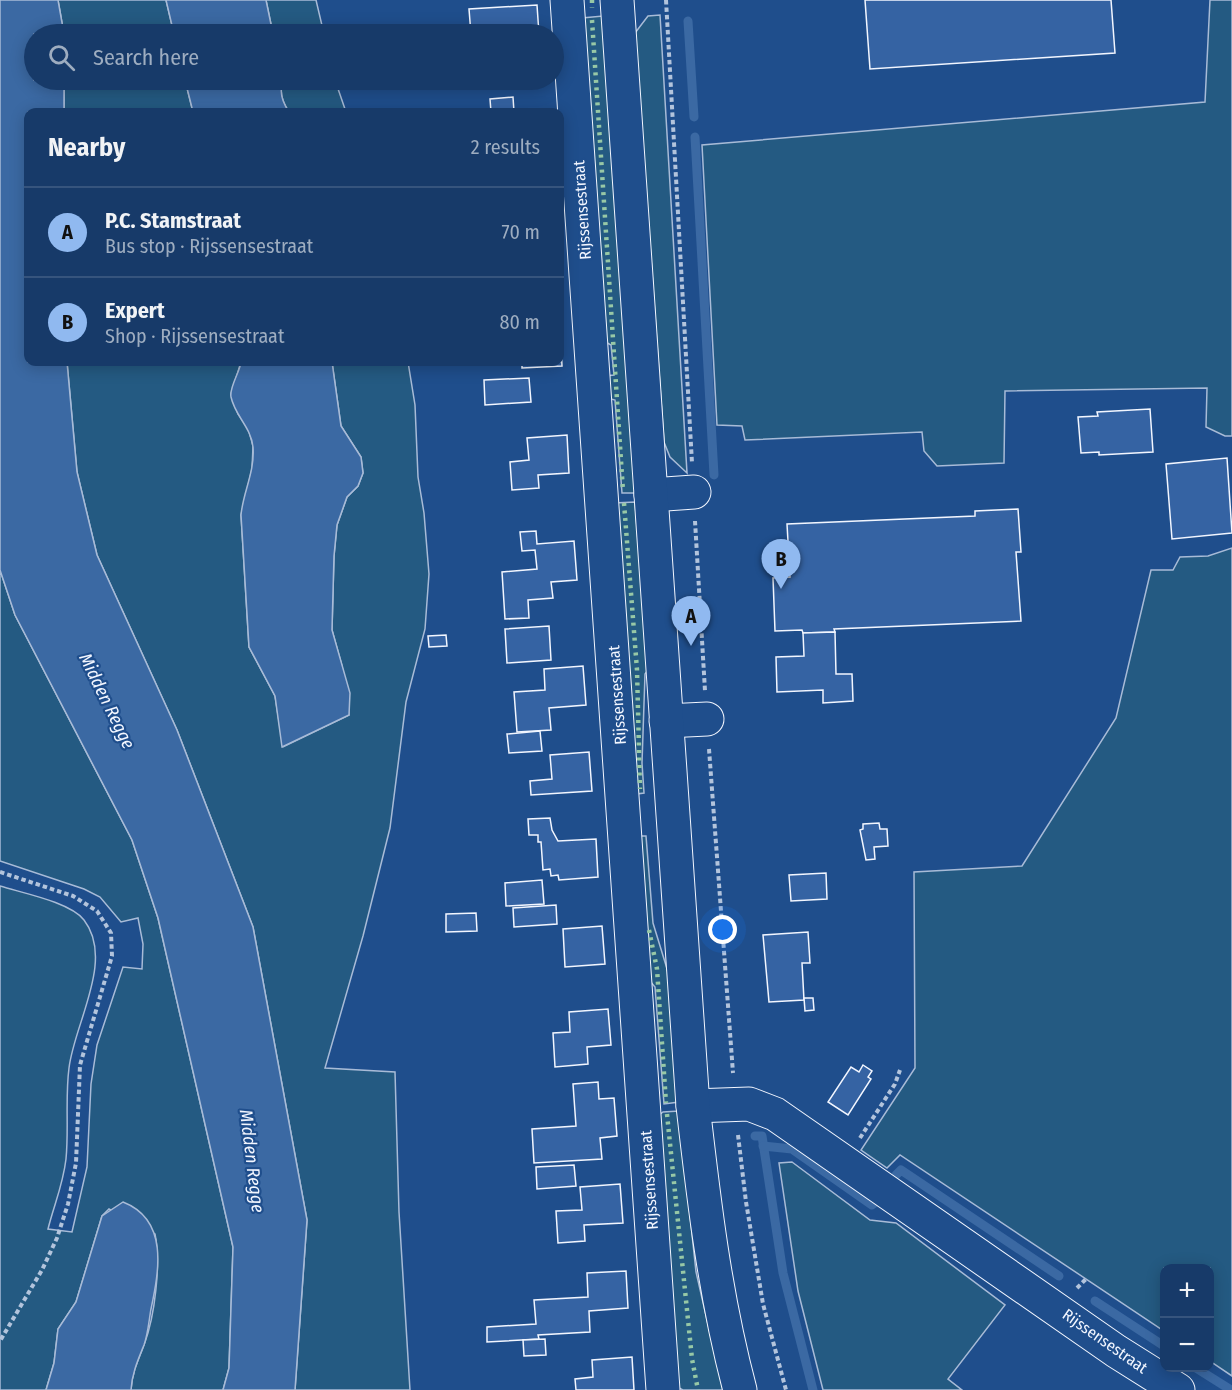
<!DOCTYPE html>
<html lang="en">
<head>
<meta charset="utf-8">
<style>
  body { margin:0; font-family:"Fira Sans Condensed",sans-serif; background:#244571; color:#f1f3f6 }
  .controls { position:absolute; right:18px; bottom:18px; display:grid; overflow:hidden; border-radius:12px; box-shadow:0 3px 15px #0003 }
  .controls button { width:54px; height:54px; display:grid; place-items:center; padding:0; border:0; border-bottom:2px solid #36547d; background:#173a69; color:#f1f3f6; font:30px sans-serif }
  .you { position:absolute; left:723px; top:930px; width:21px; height:21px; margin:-15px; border:4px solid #fff; border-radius:50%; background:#1a73e8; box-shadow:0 0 0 9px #1a73e833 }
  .badge { display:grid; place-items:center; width:39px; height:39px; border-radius:50%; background:#90b9f0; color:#111; font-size:20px; font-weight:700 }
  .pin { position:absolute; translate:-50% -50px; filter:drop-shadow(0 2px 3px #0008) }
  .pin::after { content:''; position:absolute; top:32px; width:21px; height:18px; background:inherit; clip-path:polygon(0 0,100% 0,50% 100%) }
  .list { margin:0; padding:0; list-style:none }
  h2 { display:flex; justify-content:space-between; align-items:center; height:78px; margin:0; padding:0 24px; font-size:26px }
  h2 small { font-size:20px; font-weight:400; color:#9eadc0 }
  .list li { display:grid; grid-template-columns:39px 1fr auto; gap:18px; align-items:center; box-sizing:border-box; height:90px; padding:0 24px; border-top:2px solid #36547d }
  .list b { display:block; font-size:22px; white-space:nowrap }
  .list p { margin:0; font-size:20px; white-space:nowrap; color:#9eadc0 }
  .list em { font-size:20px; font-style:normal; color:#9eadc0 }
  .icon { flex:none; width:33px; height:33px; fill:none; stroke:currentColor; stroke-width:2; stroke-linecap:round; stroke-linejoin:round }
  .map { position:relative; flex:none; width:1232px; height:1390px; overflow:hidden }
  .search { position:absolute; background:#173a69; box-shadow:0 3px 15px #0003; left:24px; top:24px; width:540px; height:66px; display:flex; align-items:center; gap:15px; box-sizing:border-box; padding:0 21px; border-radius:33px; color:#9eadc0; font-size:22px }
  .panel { position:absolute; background:#173a69; box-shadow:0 3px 15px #0003; left:24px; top:108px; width:540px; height:258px; border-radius:12px }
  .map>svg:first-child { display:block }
  .green { fill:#245a82; stroke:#a8bbd7; stroke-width:1.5 }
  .water { fill:#3b69a3; stroke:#a8bbd7; stroke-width:1.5 }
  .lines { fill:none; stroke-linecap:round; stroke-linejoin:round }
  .stream { stroke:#3b69a3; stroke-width:9 }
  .building { fill:#3563a3; stroke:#f2f6ff; stroke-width:1.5 }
  .minor-casing { stroke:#f2f6ff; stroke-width:35 }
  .major-casing { stroke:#f2f6ff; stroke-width:35 }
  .path { stroke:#b3c4dc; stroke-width:4; stroke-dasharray:4.5 3; stroke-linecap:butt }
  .minor { stroke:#1f4e8c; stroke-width:33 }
  .major { stroke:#1f4e8c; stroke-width:33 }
  .hedge { stroke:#97c8a6; stroke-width:4.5; stroke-dasharray:3 4.5; stroke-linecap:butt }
  .labels { text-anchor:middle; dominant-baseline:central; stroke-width:4.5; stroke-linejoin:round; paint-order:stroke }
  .street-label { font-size:16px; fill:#f2f6ff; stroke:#1f4e8c }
  .water-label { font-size:18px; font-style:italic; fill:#f2f6ff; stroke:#1f4e8c }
</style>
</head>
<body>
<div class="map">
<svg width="1232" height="1390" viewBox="0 0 1232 1390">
  <rect width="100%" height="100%" fill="#1f4e8c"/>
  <!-- green -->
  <g class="green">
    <polygon points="58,0 166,0 174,34 64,34"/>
    <polygon points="266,0 316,0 324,34 273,34"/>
    <polygon points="1210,0 1232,0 1232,436 1225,436 1206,427 1207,388 1005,391 1004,463 937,466 924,451 922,432 745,440 742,426 717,425 702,145 1205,102"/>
    <polygon points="660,15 687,473 670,457 664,442 635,33 648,16"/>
    <polygon points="603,16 635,493 622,493 615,400 607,398 605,376 614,375 611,345 602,340 582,18"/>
    <polygon points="64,80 185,80 193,112 64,112"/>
    <path d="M 284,80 L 335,80 L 346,112 L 289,112 C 283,103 278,91 284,80 Z"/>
    <polygon points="67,362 241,362 231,394 238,414 248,428 253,446 252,469 241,515 249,647 275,696 283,747 349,715 342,666 332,630 334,556 337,525 347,497 358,486 363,473 361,457 341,426 332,362 408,362 415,405 418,477 424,513 429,574 425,629 406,702 390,828 363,936 325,1068 395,1072 399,1212 410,1390 295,1390 307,1220 253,927 177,730 97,555 77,472"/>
    <polygon points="635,502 648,670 645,674 642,763 644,793 637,794 639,836 646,836 653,923 668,972 679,1102 664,1104 655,987 645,975 614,503"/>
    <polygon points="1232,548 1232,1376 1210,1361 1210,1268 1164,1268 1164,1331 900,1155 887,1168 861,1150 915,1068 914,872 1022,866 1116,718 1151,570 1173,570 1180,557 1208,556"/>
    <path d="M 0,570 L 15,615 L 132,840 L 158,918 L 233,1247 L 229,1368 L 223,1390 L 131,1390 C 132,1373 138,1360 144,1345 C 155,1316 161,1264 155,1234 L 109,1209 L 102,1216 L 76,1302 L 58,1329 L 54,1363 L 46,1390 L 0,1390 L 0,886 C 22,893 70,902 84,920 C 115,960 74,1024 69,1068 C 65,1098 69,1129 66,1159 C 63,1185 54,1205 48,1229 L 72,1232 L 87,1167 L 91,1084 L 97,1045 L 123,967 L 142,969 L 143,944 L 138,918 L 121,922 L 100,897 L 84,889 L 0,861 Z"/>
    <polygon points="679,1111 696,1272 723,1390 683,1390 671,1384 654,1119 663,1112"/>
    <polygon points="792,1162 870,1220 896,1223 1005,1305 948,1379 962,1390 823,1390 798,1291 779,1163"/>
  </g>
  <!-- water -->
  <g class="water">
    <polygon points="0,0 58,0 64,34 34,34 34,80 64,80 64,112 28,112 28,362 67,362 77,472 97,555 177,730 253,927 307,1220 295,1390 223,1390 229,1368 233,1247 158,918 132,840 15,615 0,570"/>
    <polygon points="166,0 266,0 273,34 174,34"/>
    <path d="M 185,80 L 284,80 C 278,91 283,103 289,112 L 193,112 Z"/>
    <path d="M 241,362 L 332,362 L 341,426 L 361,457 L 363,473 L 358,486 L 347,497 L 337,525 L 334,556 L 332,630 L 350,693 L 349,715 L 282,747 L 275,696 L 249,647 L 241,515 C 243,492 255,472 253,447 C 251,427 235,416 231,397 C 229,387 240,372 241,362 Z"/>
    <path d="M 123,1202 C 169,1220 159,1271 151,1309 C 149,1320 148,1334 144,1345 C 138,1360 132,1373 131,1390 L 46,1390 L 54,1363 L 58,1329 L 76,1302 L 102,1216 Z"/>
  </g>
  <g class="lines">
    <!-- stream -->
    <g class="stream">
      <polyline points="688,21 694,117"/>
      <polyline points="695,137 714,475"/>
      <polyline points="755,1136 762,1136 783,1273 813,1390"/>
      <polyline points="763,1146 792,1149 872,1205 876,1202"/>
      <polyline points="896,1175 901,1170 1059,1276"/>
      <polyline points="1095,1301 1164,1346"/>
      <polyline points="1196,1368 1231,1390"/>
    </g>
  </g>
  <!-- building -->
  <g class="building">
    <polygon points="865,0 1111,0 1115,53 870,69"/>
    <polygon points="537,5 539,34 471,34 469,9"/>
    <polygon points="513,97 514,112 491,112 490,99"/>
    <polygon points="560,328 562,366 522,368 522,363 510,363 560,362"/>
    <polygon points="529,378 531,402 485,405 484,380"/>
    <polygon points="1150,409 1153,452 1099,455 1099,452 1081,453 1078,417 1098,416 1097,412"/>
    <polygon points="567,435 569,473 538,475 539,488 512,490 510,462 529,460 527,438"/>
    <polygon points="1227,458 1232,533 1172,539 1166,464"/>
    <polygon points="1018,509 1021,552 1016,552 1021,621 834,629 835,632 803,633 802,630 775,631 773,578 790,577 787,524 975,516 975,511"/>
    <polygon points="536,531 537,544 574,541 577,580 551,582 553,598 528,600 529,618 505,619 502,572 537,569 535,550 522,551 520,532"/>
    <polygon points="549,626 551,660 507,663 505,629"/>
    <polygon points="835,632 836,674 852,674 853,701 823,703 823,690 777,692 776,657 804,656 803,633"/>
    <polygon points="446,635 447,646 429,647 428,636"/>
    <polygon points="583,666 586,705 549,708 551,730 517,732 514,692 545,690 544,669"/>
    <polygon points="540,731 542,751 509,753 507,734"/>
    <polygon points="589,752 592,791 531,795 530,781 552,779 550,755"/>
    <polygon points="550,818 552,830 558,841 596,839 598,877 559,880 558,875 551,876 550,869 543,870 541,842 538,842 538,835 529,835 528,819"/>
    <polygon points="879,823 880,829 887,829 888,846 874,847 875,859 866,860 860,830 863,829 863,824"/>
    <polygon points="826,873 827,899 791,901 789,875"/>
    <polygon points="542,880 544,904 506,906 505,883"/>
    <polygon points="556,905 557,924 514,927 513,908"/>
    <polygon points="476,913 477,931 446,932 446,914"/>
    <polygon points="602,926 605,964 565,967 563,929"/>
    <polygon points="808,932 810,963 802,963 804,1000 769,1002 763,935"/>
    <polygon points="804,998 813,998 814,1010 805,1011"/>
    <polygon points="608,1009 611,1045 587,1047 588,1064 555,1067 553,1033 570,1032 569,1012"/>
    <polygon points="863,1065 872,1071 868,1077 871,1079 848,1115 828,1102 851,1067 859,1072"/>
    <polygon points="598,1082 599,1099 614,1098 617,1136 600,1138 602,1159 534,1163 532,1129 576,1126 573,1084"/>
    <polygon points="574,1165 576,1186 537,1189 536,1167"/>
    <polygon points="620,1184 623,1223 584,1225 585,1241 558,1243 556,1211 582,1210 580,1187"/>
    <polygon points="626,1271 628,1308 589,1311 590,1332 538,1335 539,1339 487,1342 487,1327 536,1324 534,1300 588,1297 587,1273"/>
    <polygon points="545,1339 546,1355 524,1356 523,1340"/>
    <polygon points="632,1357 634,1390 576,1390 575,1379 593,1377 592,1360"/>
  </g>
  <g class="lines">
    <defs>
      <g id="minor">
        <polyline points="567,0 663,1390"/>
        <polyline points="651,495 694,492"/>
        <polyline points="666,721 707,719"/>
        <polyline points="693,1106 749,1104 775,1114 1116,1351 1178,1390"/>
      </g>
      <path id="major" d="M 617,0 L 693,1106 C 704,1202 715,1296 740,1390"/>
    </defs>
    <!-- minor casing -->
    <use href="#minor" class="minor-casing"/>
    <!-- major casing -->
    <use href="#major" class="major-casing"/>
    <!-- path -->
    <g class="path">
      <polyline points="666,0 692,463"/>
      <polyline points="695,521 705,691"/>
      <polyline points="709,749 733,1073"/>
      <polyline points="0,872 73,896 97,911 111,933 112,956 80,1065 76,1163 68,1204 57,1238 42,1270 0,1341"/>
      <polyline points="738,1135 746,1202 763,1304 786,1390"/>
      <polyline points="860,1138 895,1084 900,1070"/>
      <polyline points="1077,1288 1086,1279"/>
    </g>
    <!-- minor -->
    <use href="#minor" class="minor"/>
    <!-- major -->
    <use href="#major" class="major"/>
    <!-- hedge -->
    <g class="hedge">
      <polyline points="592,0 592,8"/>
      <polyline points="592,20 623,491"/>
      <polyline points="624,503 637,670 640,789"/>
      <polyline points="649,930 657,969 666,1103"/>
      <polyline points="667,1114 692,1359 698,1390"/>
    </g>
  </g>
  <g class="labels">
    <!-- street labels -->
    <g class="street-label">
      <text transform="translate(582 210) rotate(-94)">Rijssensestraat</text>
      <text transform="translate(617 695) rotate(-94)">Rijssensestraat</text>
      <text transform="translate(649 1180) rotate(-94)">Rijssensestraat</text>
      <text transform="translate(1105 1341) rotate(35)">Rijssensestraat</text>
    </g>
    <!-- water labels -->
    <g class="water-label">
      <text transform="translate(107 701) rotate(64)">Midden Regge</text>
      <text transform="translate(252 1161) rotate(83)">Midden Regge</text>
    </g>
  </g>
</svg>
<div class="controls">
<button>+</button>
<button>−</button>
</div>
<div class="you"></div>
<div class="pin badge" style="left:691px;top:646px">A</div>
<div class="pin badge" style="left:781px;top:589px">B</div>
<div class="search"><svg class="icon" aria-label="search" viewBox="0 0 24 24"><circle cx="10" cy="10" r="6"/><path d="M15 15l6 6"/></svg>Search here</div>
<section class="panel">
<h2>Nearby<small>2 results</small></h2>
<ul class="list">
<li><span class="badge">A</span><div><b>P.C. Stamstraat</b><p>Bus stop · Rijssensestraat</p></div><em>70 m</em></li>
<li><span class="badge">B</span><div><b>Expert</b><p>Shop · Rijssensestraat</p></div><em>80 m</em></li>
</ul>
</section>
</div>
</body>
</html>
